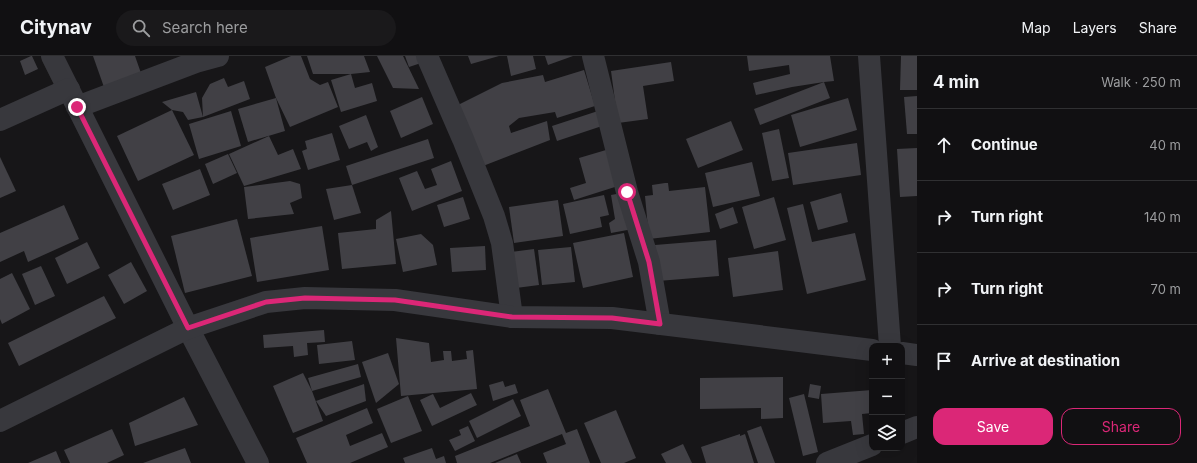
<!DOCTYPE html>
<html lang="en">
<head>
<meta charset="utf-8">
<style>
  body { margin:0; font-family:Inter,sans-serif; background:#1a191b; color:#f1f3f6 }
  .controls { position:absolute; right:12px; bottom:12px; display:grid; overflow:hidden; border-radius:8px; box-shadow:0 4px 16px #0002 }
  .controls button { width:36px; height:36px; display:grid; place-items:center; padding:0; border:0; border-bottom:1px solid #303032; background:#111012; color:#f1f3f6; font:20px sans-serif }
  .stop { position:absolute; width:12px; height:12px; margin:-9px; border:3px solid #db2777; border-radius:50%; background:#fff }
  .stop.end { background:#db2777; border-color:#fff; box-shadow:0 1px 4px #0008 }
  .list { margin:0; padding:0; list-style:none }
  h2 { display:flex; justify-content:space-between; align-items:center; height:52px; margin:0; padding:0 16px; font-size:17px }
  h2 small { font-size:13px; font-weight:400; color:#9c9d9f }
  .list li { display:grid; grid-template-columns:26px 1fr auto; gap:12px; align-items:center; box-sizing:border-box; height:72px; padding:0 16px; border-top:1px solid #303032 }
  .list b { display:block; font-size:15px; white-space:nowrap }
  .list em { font-size:13px; font-style:normal; color:#9c9d9f }
  .actions { display:flex; gap:8px; padding:12px 16px }
  .actions a { flex:1; padding:9px 0; border:1px solid #db2777; border-radius:12px; text-align:center; font-size:14px; color:#db2777 }
  .actions .main { background:#db2777; color:#fff }
  .icon { flex:none; width:22px; height:22px; fill:none; stroke:currentColor; stroke-width:2; stroke-linecap:round; stroke-linejoin:round }
  .map { position:relative; flex:none; width:917px; height:407px; overflow:hidden }
  header { display:flex; align-items:center; gap:24px; box-sizing:border-box; height:56px; padding:0 20px; background:#111012; border-bottom:1px solid #303032 }
  header strong { font-size:19px }
  nav { display:flex; gap:22px; margin-inline-start:auto; font-size:14px }
  .search { width:280px; height:36px; background:#1a191b; display:flex; align-items:center; gap:10px; box-sizing:border-box; padding:0 14px; border-radius:22px; color:#9c9d9f; font-size:15px }
  main { display:flex }
  aside { flex:1; background:#111012 }
  .map>svg:first-child { display:block }
  .building { fill:#414045 }
  .lines { fill:none; stroke-linecap:round; stroke-linejoin:round }
  .minor { stroke:#38383d; stroke-width:22 }
  .tertiary { stroke:#38383d; stroke-width:22 }
  .route { stroke:#db2777; stroke-width:5 }
</style>
</head>
<body>
<header>
<strong>Citynav</strong>
<div class="search"><svg class="icon" aria-label="search" viewBox="0 0 24 24"><circle cx="10" cy="10" r="6"/><path d="M15 15l6 6"/></svg>Search here</div>
<nav><a>Map</a><a>Layers</a><a>Share</a></nav>
</header>
<main>
<div class="map">
<svg width="917" height="407" viewBox="0 0 917 407">
  <rect width="100%" height="100%" fill="#171618"/>
  <!-- building -->
  <g class="building">
    <polygon points="31,0 32,0 38,13 25,19 20,5"/>
    <polygon points="93,0 135,0 142,20 105,34"/>
    <polygon points="291,0 301,0 310,23 320,29 328,26 338,51 290,71 276,42 265,11"/>
    <polygon points="307,0 364,0 370,16 351,18 355,32 372,27 377,45 341,56 331,24 351,18 313,18"/>
    <polygon points="377,0 403,0 419,33 393,32"/>
    <polygon points="405,0 426,0 427,5 409,11"/>
    <polygon points="468,0 499,0 471,8"/>
    <polygon points="507,0 533,0 536,13 511,20"/>
    <polygon points="545,0 573,0 548,9"/>
    <polygon points="747,0 830,0 834,25 824,26 830,42 760,69 754,53 824,26 792,31 756,39 753,27 790,18 789,9 749,15"/>
    <polygon points="901,0 917,0 917,34 900,34"/>
    <polygon points="671,6 674,25 643,30 648,63 618,67 611,15"/>
    <polygon points="584,14 595,50 557,62 555,56 519,62 509,70 511,77 547,65 550,84 483,110 458,49 502,27 543,19 545,26"/>
    <polygon points="224,22 228,31 244,25 250,43 203,61 202,42 210,28"/>
    <polygon points="196,36 203,61 188,64 183,56 172,54 162,46"/>
    <polygon points="917,40 917,78 907,78 904,41"/>
    <polygon points="422,41 433,68 401,82 390,55"/>
    <polygon points="276,42 285,75 248,86 238,53"/>
    <polygon points="848,42 857,74 800,91 791,59"/>
    <polygon points="172,54 194,99 138,125 117,80"/>
    <polygon points="231,55 241,90 199,103 189,68"/>
    <polygon points="598,55 602,70 557,85 552,70"/>
    <polygon points="366,59 378,91 371,95 367,86 349,93 339,70"/>
    <polygon points="731,65 743,94 698,112 686,83"/>
    <polygon points="779,73 789,122 772,125 762,77"/>
    <polygon points="332,77 340,104 308,114 302,95 307,93 305,85"/>
    <polygon points="269,80 278,99 293,93 301,113 244,130 229,98"/>
    <polygon points="428,83 434,102 352,129 346,110"/>
    <polygon points="857,87 861,119 793,129 788,97"/>
    <polygon points="917,92 917,140 900,141 897,93"/>
    <polygon points="606,94 618,130 574,144 570,132 586,127 579,102"/>
    <polygon points="228,98 237,117 213,128 205,108"/>
    <polygon points="0,101 16,135 0,142"/>
    <polygon points="451,105 462,135 412,155 399,122 417,115 425,133 437,129 431,113"/>
    <polygon points="752,106 760,140 713,151 705,117"/>
    <polygon points="200,113 210,139 173,154 162,128"/>
    <polygon points="290,125 300,128 302,142 290,147 294,158 248,163 244,131"/>
    <polygon points="665,127 668,127 669,135 705,131 710,176 649,183 645,140 653,139 652,129"/>
    <polygon points="352,129 361,157 334,164 326,133"/>
    <polygon points="627,136 633,173 611,177 609,167 615,163 611,139"/>
    <polygon points="841,137 848,166 818,174 810,146"/>
    <polygon points="604,139 609,159 600,161 602,171 570,178 563,148"/>
    <polygon points="463,141 470,163 444,171 437,149"/>
    <polygon points="774,141 786,184 754,193 742,151"/>
    <polygon points="558,144 563,180 514,187 509,151"/>
    <polygon points="803,148 812,186 855,177 866,224 807,238 787,152"/>
    <polygon points="64,149 79,183 28,206 24,195 0,206 0,177"/>
    <polygon points="733,151 738,167 720,173 715,158"/>
    <polygon points="391,155 396,208 342,213 338,177 376,173 376,164"/>
    <polygon points="237,163 252,220 185,237 171,180"/>
    <polygon points="322,170 329,214 257,226 250,182"/>
    <polygon points="624,177 633,221 583,232 573,187"/>
    <polygon points="421,178 433,189 437,209 403,216 396,183"/>
    <polygon points="716,184 719,220 658,225 655,189"/>
    <polygon points="87,186 100,212 67,228 55,202"/>
    <polygon points="485,190 486,214 452,216 450,192"/>
    <polygon points="571,191 575,226 542,229 538,194"/>
    <polygon points="534,193 539,229 516,232 511,196"/>
    <polygon points="778,195 783,234 733,241 728,202"/>
    <polygon points="131,206 147,235 124,248 108,219"/>
    <polygon points="41,210 55,240 35,249 22,218"/>
    <polygon points="12,217 30,253 2,268 0,263 0,223"/>
    <polygon points="104,240 116,262 19,310 8,287"/>
    <polygon points="324,274 325,286 307,287 308,299 294,301 293,290 264,292 263,279"/>
    <polygon points="396,282 429,287 431,306 444,304 443,295 451,295 452,305 467,303 466,295 473,294 477,333 401,340"/>
    <polygon points="352,285 355,304 319,308 317,289"/>
    <polygon points="388,297 399,328 376,347 362,306"/>
    <polygon points="358,308 361,321 312,335 308,322"/>
    <polygon points="303,317 312,335 323,365 293,377 273,330"/>
    <polygon points="783,321 783,362 761,363 761,352 700,353 700,322"/>
    <polygon points="503,325 505,331 515,328 518,337 493,345 489,329"/>
    <polygon points="364,328 366,345 326,360 316,345"/>
    <polygon points="810,328 821,330 819,343 808,341"/>
    <polygon points="548,333 566,377 577,373 590,407 547,407 543,397 566,388 562,378 490,407 457,407 455,400 530,370 520,344"/>
    <polygon points="872,334 872,357 862,358 864,378 853,379 851,365 823,367 821,338"/>
    <polygon points="471,337 477,349 432,370 420,344 433,338 440,352"/>
    <polygon points="804,338 818,396 803,400 789,342"/>
    <polygon points="408,340 422,375 391,387 377,353"/>
    <polygon points="184,341 198,369 135,390 129,367"/>
    <polygon points="513,343 521,360 477,382 469,365"/>
    <polygon points="367,352 373,367 346,379 350,390 382,377 388,391 350,407 307,407 296,382"/>
    <polygon points="616,354 636,402 624,407 601,407 584,367"/>
    <polygon points="468,370 475,385 455,395 449,384 461,379 459,374"/>
    <polygon points="761,370 775,407 758,407 747,375"/>
    <polygon points="112,373 124,399 107,407 70,407 64,394"/>
    <polygon points="740,378 740,380 745,378 754,407 706,407 701,391"/>
    <polygon points="683,388 692,407 666,407 661,398"/>
    <polygon points="185,392 191,407 143,407"/>
    <polygon points="432,392 436,403 444,400 446,407 405,407 403,402"/>
    <polygon points="56,395 61,407 28,407"/>
    <polygon points="517,398 521,407 495,407"/>
  </g>
  <g class="lines">
    <!-- minor -->
    <g class="minor">
      <polyline points="52,0 188,272 258,407"/>
      <polyline points="427,0 463,83 494,160 502,187 512,261"/>
      <polyline points="593,0 627,136 649,206 660,268"/>
      <polyline points="869,0 890,290"/>
      <polyline points="77,51 196,6 218,0"/>
      <polyline points="0,64 69,33"/>
      <polyline points="902,377 917,371"/>
      <polyline points="827,407 872,389"/>
    </g>
    <!-- tertiary -->
    <g class="tertiary">
      <polyline points="902,297 917,299"/>
      <polyline points="0,365 188,272 266,246 305,242 395,244 512,261 612,262 872,294"/>
    </g>
  </g>
  <g class="lines">
    <!-- route -->
    <polyline class="route" points="77,51 188,272 266,246 305,242 395,244 512,261 612,262 660,268 649,206 627,136"/>
  </g>
</svg>
<div class="controls">
<button>+</button>
<button>−</button>
<button><svg class="icon" aria-label="layers" viewBox="0 0 24 24"><path d="M12 4l9 5-9 5-9-5zM3 14l9 5 9-5"/></svg></button>
</div>
<div class="stop" style="left:627px;top:136px"></div>
<div class="stop end" style="left:77px;top:51px"></div>
</div>
<aside>
<h2>4 min<small>Walk · 250 m</small></h2>
<ul class="list">
<li><svg class="icon" aria-label="ahead" viewBox="0 0 24 24"><path d="M12 20V5M6 11l6-6 6 6"/></svg><div><b>Continue</b></div><em>40 m</em></li>
<li><svg class="icon" aria-label="right" viewBox="0 0 24 24"><path d="M7 20v-9h11M14 6l5 5-5 5"/></svg><div><b>Turn right</b></div><em>140 m</em></li>
<li><svg class="icon" aria-label="right" viewBox="0 0 24 24"><path d="M7 20v-9h11M14 6l5 5-5 5"/></svg><div><b>Turn right</b></div><em>70 m</em></li>
<li><svg class="icon" aria-label="arrive" viewBox="0 0 24 24"><path d="M6 21V4h12l-3 4 3 4H6"/></svg><div><b>Arrive at destination</b></div></li>
</ul>
<div class="actions"><a class="main">Save</a><a>Share</a></div>
</aside>
</main>
</body>
</html>
